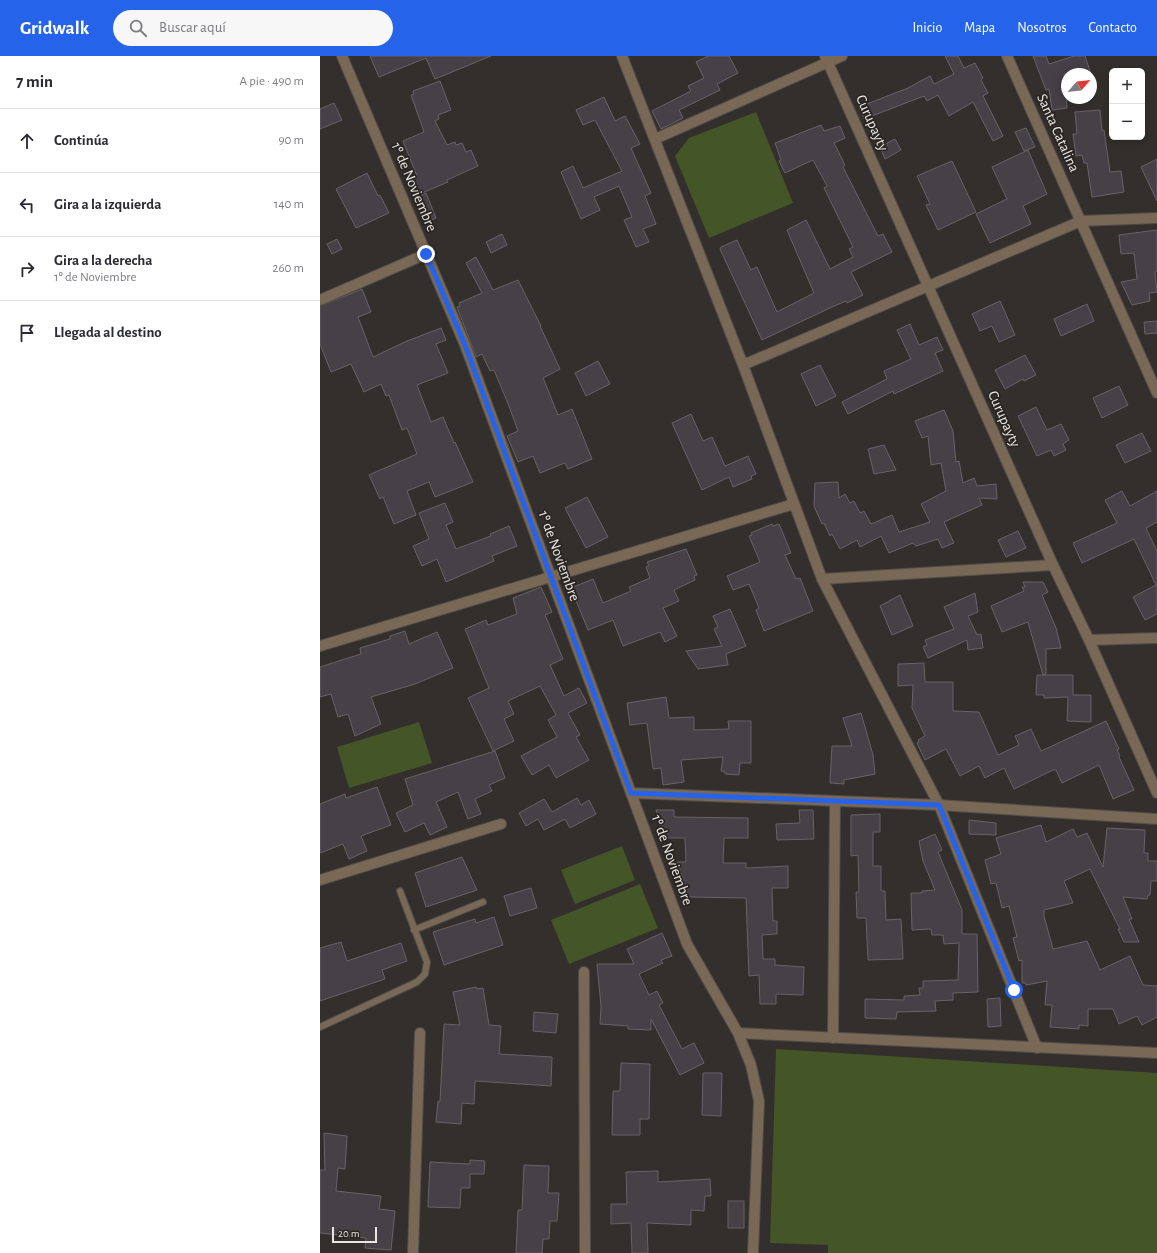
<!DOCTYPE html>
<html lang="es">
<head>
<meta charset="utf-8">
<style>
  body { margin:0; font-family:"Alegreya Sans",sans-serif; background:#f7f7f7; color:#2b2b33 }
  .controls { position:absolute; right:12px; top:12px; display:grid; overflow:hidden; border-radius:6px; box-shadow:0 2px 10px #0003 }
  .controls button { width:36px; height:36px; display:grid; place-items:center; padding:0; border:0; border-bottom:1px solid #e1e1e2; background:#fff; color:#2b2b33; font:20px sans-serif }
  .compass { position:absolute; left:741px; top:12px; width:36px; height:36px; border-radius:50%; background:#fff; box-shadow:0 2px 10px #0003; rotate:62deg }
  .scale { position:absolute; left:12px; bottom:10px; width:45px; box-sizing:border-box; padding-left:4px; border:2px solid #e9e7e4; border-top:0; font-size:11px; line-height:14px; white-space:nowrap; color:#e9e7e4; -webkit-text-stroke:3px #292622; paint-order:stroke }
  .stop { position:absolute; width:12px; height:12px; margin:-9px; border:3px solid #2563eb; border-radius:50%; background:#fff }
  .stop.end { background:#2563eb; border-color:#fff; box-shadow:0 1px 4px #0008 }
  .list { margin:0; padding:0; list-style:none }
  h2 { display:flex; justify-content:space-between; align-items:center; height:52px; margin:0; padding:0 16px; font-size:17px }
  h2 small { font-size:13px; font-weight:400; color:#7c7c81 }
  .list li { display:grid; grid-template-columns:26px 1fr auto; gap:12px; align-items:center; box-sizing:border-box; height:64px; padding:0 16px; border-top:1px solid #e1e1e2 }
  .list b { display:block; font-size:15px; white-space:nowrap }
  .list p { margin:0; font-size:13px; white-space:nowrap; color:#7c7c81 }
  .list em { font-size:13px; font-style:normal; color:#7c7c81 }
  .icon { flex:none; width:22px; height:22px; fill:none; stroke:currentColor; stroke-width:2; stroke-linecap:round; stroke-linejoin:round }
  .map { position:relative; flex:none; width:837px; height:1197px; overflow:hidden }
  header { display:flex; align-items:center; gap:24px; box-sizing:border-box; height:56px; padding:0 20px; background:#2563eb; color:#fff }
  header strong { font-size:19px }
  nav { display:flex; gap:22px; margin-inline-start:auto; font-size:14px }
  .search { width:280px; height:36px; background:#f7f7f7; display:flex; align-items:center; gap:10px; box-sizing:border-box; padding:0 14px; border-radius:22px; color:#7c7c81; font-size:15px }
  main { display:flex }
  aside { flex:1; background:#fff }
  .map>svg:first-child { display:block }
  .green { fill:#445527 }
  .building { fill:#454146; stroke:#676368 }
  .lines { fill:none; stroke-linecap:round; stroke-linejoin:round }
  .service-casing { stroke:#504c49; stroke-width:8 }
  .minor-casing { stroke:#504c49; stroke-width:12 }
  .tertiary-casing { stroke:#504c49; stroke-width:12 }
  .service { stroke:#796855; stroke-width:6 }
  .minor { stroke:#796855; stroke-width:10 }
  .tertiary { stroke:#796855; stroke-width:10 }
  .route { stroke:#2563eb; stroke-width:5 }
  .labels { text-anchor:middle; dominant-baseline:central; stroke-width:3.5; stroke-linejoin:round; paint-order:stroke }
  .street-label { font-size:15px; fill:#e9e7e4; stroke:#292622 }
</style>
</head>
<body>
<header>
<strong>Gridwalk</strong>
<div class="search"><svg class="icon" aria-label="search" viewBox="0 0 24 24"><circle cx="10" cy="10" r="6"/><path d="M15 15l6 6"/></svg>Buscar aquí</div>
<nav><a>Inicio</a><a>Mapa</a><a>Nosotros</a><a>Contacto</a></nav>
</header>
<main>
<aside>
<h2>7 min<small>A pie · 490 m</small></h2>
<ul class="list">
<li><svg class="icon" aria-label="ahead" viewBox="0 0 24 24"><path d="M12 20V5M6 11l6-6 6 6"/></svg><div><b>Continúa</b></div><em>90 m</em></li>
<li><svg class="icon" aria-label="left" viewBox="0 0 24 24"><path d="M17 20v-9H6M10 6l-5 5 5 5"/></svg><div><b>Gira a la izquierda</b></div><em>140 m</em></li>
<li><svg class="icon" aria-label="right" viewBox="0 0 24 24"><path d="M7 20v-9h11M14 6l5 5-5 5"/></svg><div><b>Gira a la derecha</b><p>1º de Noviembre</p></div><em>260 m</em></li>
<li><svg class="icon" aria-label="arrive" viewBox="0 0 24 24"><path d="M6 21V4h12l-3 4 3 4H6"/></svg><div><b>Llegada al destino</b></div></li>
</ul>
</aside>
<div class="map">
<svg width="837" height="1197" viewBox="0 0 837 1197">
  <rect width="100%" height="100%" fill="#332f2c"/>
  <!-- green -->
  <g class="green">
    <polygon points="436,56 473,147 389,182 355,100 369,82"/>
    <polygon points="99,666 112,707 29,732 17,691"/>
    <polygon points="302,790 315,824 255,848 241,814"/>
    <polygon points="320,828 338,872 249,908 231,864"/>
    <polygon points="456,993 837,1017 837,1197 508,1197 508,1189 450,1187"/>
  </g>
  <!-- building -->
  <g class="building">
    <polygon points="50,0 171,0 115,23 106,2 59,21"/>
    <polygon points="388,0 409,0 418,17 397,28 400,34 359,54 363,62 341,73 332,55 371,35 368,30 384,22 376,6"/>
    <polygon points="625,0 638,0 644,12 655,7 663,22 661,24 668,37 663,40 683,80 673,85 653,46 629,60 618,39 607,45 604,40 544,63 539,51 588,32 610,20 614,28 634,18"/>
    <polygon points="713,0 726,0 729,8 754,0 765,0 771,18 744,18 747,52 732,54 729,33 726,34"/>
    <polygon points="120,25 131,54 118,59 119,63 115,65 127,89 135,86 136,89 142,87 146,96 151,94 158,110 127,124 128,126 95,140 88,124 97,120 83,85 104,76 91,39 94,38 93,35"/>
    <polygon points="284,41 295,65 305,60 320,88 311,92 331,137 325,140 336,168 323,173 329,186 316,191 304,164 312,161 299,130 274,141 280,154 261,163 241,116 253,110 263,132 302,115 275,64 263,69 256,54"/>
    <polygon points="14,47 22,64 0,73 0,53"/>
    <polygon points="780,54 782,75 784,74 790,116 801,115 804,136 772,141 767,107 764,107 762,99 756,100 753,78 757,78 755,56"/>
    <polygon points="501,69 504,75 520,70 525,82 514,87 525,109 523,111 558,180 563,178 572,196 531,216 543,239 527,247 526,245 512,251 442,284 400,193 401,191 417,184 431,214 437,211 457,256 494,237 467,174 486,164 510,213 533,201 529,193 533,191 504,132 507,130 493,104 465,117 459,105 461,104 455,87"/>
    <polygon points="706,72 715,91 704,95 695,76"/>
    <polygon points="575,83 581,94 565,103 560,91"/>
    <polygon points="708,94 727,138 703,150 711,168 670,187 656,158 687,143 672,111"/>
    <polygon points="837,103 837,145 821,111"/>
    <polygon points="632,105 656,156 618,174 606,149 610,148 597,120"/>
    <polygon points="47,117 58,140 60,139 69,157 36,172 16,133"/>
    <polygon points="106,137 116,162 105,167 95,142"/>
    <polygon points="837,174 837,215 835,216 837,236 829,237 830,245 812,249 801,226 817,223 814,197 801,198 799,179"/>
    <polygon points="182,178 187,189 171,197 166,186"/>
    <polygon points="17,183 22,193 12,198 7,188"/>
    <polygon points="156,201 173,234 198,224 221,270 220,270 240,313 223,322 238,359 252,353 272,403 248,413 245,407 220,417 213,400 198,406 187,380 198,375 189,350 174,314 170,315 162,298 156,301 137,251 140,250 139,247 162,237 146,207"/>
    <polygon points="42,233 51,256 38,261 53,301 87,285 121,272 126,284 116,288 128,317 97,329 111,366 123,361 134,387 135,386 153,426 115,441 109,426 87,435 96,459 74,468 63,441 60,443 49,419 97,398 87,372 82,374 69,339 66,340 61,328 44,336 31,308 11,316 0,288 0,250"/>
    <polygon points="680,245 695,279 679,286 672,270 660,275 652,258"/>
    <polygon points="767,248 774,265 741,280 734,263"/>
    <polygon points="837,265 837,277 825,278 824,266"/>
    <polygon points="590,268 599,289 617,281 623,294 615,297 623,315 574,338 573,335 528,358 522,346 567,323 564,315 591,303 577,274"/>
    <polygon points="705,299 716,319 704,325 703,323 685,333 675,314"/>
    <polygon points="278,305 290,328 266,340 255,317"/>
    <polygon points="500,309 516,340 496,350 481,318"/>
    <polygon points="799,330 808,349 782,362 773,342"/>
    <polygon points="716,351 727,374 741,368 749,384 743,388 746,394 734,400 731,394 717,400 698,360"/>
    <polygon points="624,354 633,375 636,406 639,405 643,427 654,422 657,430 676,428 677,443 659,442 662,449 624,466 634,487 622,492 618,483 596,490 593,487 569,497 561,480 540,491 537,484 520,493 512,478 510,480 504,467 502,468 494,450 495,427 518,426 519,442 525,438 530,447 534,445 540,457 544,455 551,468 572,459 579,476 610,466 601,448 626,435 621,407 611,409 608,380 602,382 595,365"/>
    <polygon points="371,358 383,385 392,381 405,410 428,400 436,418 431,420 432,423 413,431 409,421 382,434 352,367"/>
    <polygon points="822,377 831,395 805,407 796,389"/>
    <polygon points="564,389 576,414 554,418 548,393"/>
    <polygon points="802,435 810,450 837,435 837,466 826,472 837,495 837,558 825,564 813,541 836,529 814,483 762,507 753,487 797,467 785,444"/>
    <polygon points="267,441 288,481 266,492 245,452"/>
    <polygon points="125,447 133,466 126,469 136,493 171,480 170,478 189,470 197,490 172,500 174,505 126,526 117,503 102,510 93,490 109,483 99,457"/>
    <polygon points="452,468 453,470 459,468 471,497 465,499 476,523 480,522 493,555 444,575 436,554 439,552 429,528 413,534 407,520 440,506 429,480 432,479 431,477"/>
    <polygon points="698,475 706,492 686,501 678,484"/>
    <polygon points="366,493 377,519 374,520 375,524 354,534 359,545 343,552 357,580 345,586 340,576 303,590 293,564 268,574 251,532 273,523 283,547 311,535 309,531 330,522 326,511 329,509 327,506"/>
    <polygon points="703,526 723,526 728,536 722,539 736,572 741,592 726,593 726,618 723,619 708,566 682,576 671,550 704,535 702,531 705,531"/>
    <polygon points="221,531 232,556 225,559 243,603 230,609 244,640 259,632 267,647 248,657 260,679 256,681 269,704 236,722 229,709 212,719 201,700 237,681 228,664 236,659 220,630 188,645 194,658 184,663 194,685 173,695 148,642 169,632 145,573 166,564 168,569 197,558 193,542"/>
    <polygon points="655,537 658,556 648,560 657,579 661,578 663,592 648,594 647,584 608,602 603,591 607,589 605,584 634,573 624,551"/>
    <polygon points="580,539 593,570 572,579 560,550"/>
    <polygon points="410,553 426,590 406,598 408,609 378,613 366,595 402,590 394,573 398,571 393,560"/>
    <polygon points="85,575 89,588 117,576 133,612 95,628 51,641 61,668 35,680 28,658 18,661 11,638 0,641 0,611 41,598 40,592 70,583 70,580"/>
    <polygon points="604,607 605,626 633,626 633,655 659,656 678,699 699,689 695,680 711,673 721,695 786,665 799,693 797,694 800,700 799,701 814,734 793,743 779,709 742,727 736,714 733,714 694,733 684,712 665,722 659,710 640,720 626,693 605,704 597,687 599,686 598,684 605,680 592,652 593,629 578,630 578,608"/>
    <polygon points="717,619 753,619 753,639 771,639 771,666 747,665 748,641 724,642 724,639 716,639"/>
    <polygon points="346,641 349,662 374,661 374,674 409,673 408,665 431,665 431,707 420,707 419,719 405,718 405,716 401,715 403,701 361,704 364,726 343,729 341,712 333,713 327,667 310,669 307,647"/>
    <polygon points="541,657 553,699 555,718 524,724 524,728 510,727 512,690 532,690 523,662"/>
    <polygon points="175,695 185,722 169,729 172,735 155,743 161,758 148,763 138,736 116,746 127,771 110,779 104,767 85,776 76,757 93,749 85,723"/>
    <polygon points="57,731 71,769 41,780 47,795 29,803 23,788 0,797 0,748 25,738 26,742"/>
    <polygon points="257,742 261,749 269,744 276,758 250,772 245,763 224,774 218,763 206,770 199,757 224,743 232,756"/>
    <polygon points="336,754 354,754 354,761 428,762 428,782 404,782 403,807 426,807 426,812 468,810 468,832 452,832 453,865 457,865 457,878 442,879 443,903 455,903 455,909 484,911 483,939 456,938 456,948 440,948 439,919 429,920 426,842 369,841 357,806 366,806 365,782 344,782"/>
    <polygon points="479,754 493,754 494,783 457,784 456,768 480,767"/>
    <polygon points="560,758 560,776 553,776 553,810 561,810 561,835 565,835 566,864 581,863 583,903 548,904 546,862 537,862 536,836 539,836 538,799 531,800 531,759"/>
    <polygon points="649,764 676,767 676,779 649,778"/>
    <polygon points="721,769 726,786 753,773 757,781 767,777 783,811 787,772 825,774 824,797 828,797 828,805 837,805 837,825 831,825 830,839 828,839 827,843 803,841 812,863 809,863 819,886 804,886 798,873 800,873 770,813 744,825 753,847 724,854 724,860 733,893 767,885 780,914 810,900 823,929 837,930 837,961 822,969 817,960 799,968 793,953 768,953 768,970 759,969 759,973 730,971 732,949 725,949 727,925 706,929 705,927 702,927 702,904 699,905 693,882 697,881 689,850 682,852 676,827 671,828 665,804 681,798 676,782"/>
    <polygon points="615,778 622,794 618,796 642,854 642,878 657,878 658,936 633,937 633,944 615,945 616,955 577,956 576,963 545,962 545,943 584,944 584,940 600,939 599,932 603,932 603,925 638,924 639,887 624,888 623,879 612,879 611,873 592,874 591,837 602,837 602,835 615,834 603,805 599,785"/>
    <polygon points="142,801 157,834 106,851 95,817"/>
    <polygon points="211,832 217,852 190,860 184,840"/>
    <polygon points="174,861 183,889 124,909 113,876 155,863 156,867"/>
    <polygon points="342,877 352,900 341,904 343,907 319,918 329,939 337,935 343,947 339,949 362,993 374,987 384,1007 360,1019 331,963 331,974 308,973 308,970 280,968 281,950 277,908 314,908 307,893"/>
    <polygon points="21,886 27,905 81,887 87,905 62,914 65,923 0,945 0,892"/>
    <polygon points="156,931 157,933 163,932 169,969 181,970 179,998 232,1001 231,1030 155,1025 154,1048 142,1047 141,1068 116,1066 118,1045 120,1046 124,968 140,969 133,936"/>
    <polygon points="680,942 681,970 668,971 667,943"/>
    <polygon points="214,956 238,958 236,977 213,975"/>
    <polygon points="301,1007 330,1008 329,1063 320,1063 320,1079 292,1079 293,1035 300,1035"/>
    <polygon points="383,1017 402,1017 401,1060 382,1059"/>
    <polygon points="4,1077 27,1080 25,1113 18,1112 16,1135 61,1140 59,1153 75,1155 71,1194 45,1192 46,1182 0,1177 0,1114 5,1114"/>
    <polygon points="150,1104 165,1105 164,1118 150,1118 150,1132 141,1132 140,1152 108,1151 110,1106 150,1108"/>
    <polygon points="204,1109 229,1110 228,1137 239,1137 237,1165 230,1165 229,1183 223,1183 222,1197 196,1197 198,1154 202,1154"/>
    <polygon points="338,1115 338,1126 390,1123 391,1140 385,1140 384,1155 371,1154 371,1169 327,1167 328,1197 312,1197 311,1167 291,1168 291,1148 307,1148 306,1116"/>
    <rect x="408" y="1145" width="16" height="27"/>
  </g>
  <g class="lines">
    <defs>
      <g id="service">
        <polyline points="94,874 163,846"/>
        <polyline points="0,971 97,926 105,918 107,906 80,835"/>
      </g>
      <g id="minor">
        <polyline points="22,0 145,289 367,888 418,977 431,1009 439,1045 433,1197"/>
        <polyline points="302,0 423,309 502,523 619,749 717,992"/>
        <polyline points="687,0 837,337"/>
        <polyline points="335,83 522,0"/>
        <polyline points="0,244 106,198"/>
        <polyline points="423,309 761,165 837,162"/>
        <polyline points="502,523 733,509"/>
        <polyline points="769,584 837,582"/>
        <polyline points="0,590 474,448"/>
        <polyline points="311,737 619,749 837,763"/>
        <polyline points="0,824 181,768"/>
        <polyline points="264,916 265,1197"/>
        <polyline points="418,977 837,997"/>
        <polyline points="513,982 515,745"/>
        <polyline points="93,1197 100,977"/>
      </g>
      <polyline id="tertiary" points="505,0 733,509 769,584 837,737"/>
    </defs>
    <!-- service casing -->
    <use href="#service" class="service-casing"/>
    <!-- minor casing -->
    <use href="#minor" class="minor-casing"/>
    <!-- tertiary casing -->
    <use href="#tertiary" class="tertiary-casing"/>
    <!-- service -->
    <use href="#service" class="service"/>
    <!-- minor -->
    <use href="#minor" class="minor"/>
    <!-- tertiary -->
    <use href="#tertiary" class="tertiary"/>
  </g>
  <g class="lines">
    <!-- route -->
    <polyline class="route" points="106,198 145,289 311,737 619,749 694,934"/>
  </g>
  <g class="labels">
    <!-- street labels -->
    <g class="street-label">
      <text transform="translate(552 67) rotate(66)">Curupayty</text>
      <text transform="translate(738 77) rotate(66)">Santa Catalina</text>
      <text transform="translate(94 131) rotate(67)">1º de Noviembre</text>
      <text transform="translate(684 363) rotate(66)">Curupayty</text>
      <text transform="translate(239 500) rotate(70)">1º de Noviembre</text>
      <text transform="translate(352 804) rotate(70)">1º de Noviembre</text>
    </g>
  </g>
</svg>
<div class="controls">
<button>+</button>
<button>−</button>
</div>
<svg class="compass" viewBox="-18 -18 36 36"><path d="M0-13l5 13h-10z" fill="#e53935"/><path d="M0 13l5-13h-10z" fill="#7c7c81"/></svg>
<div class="scale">20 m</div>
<div class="stop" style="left:694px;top:934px"></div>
<div class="stop end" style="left:106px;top:198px"></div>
</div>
</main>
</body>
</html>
